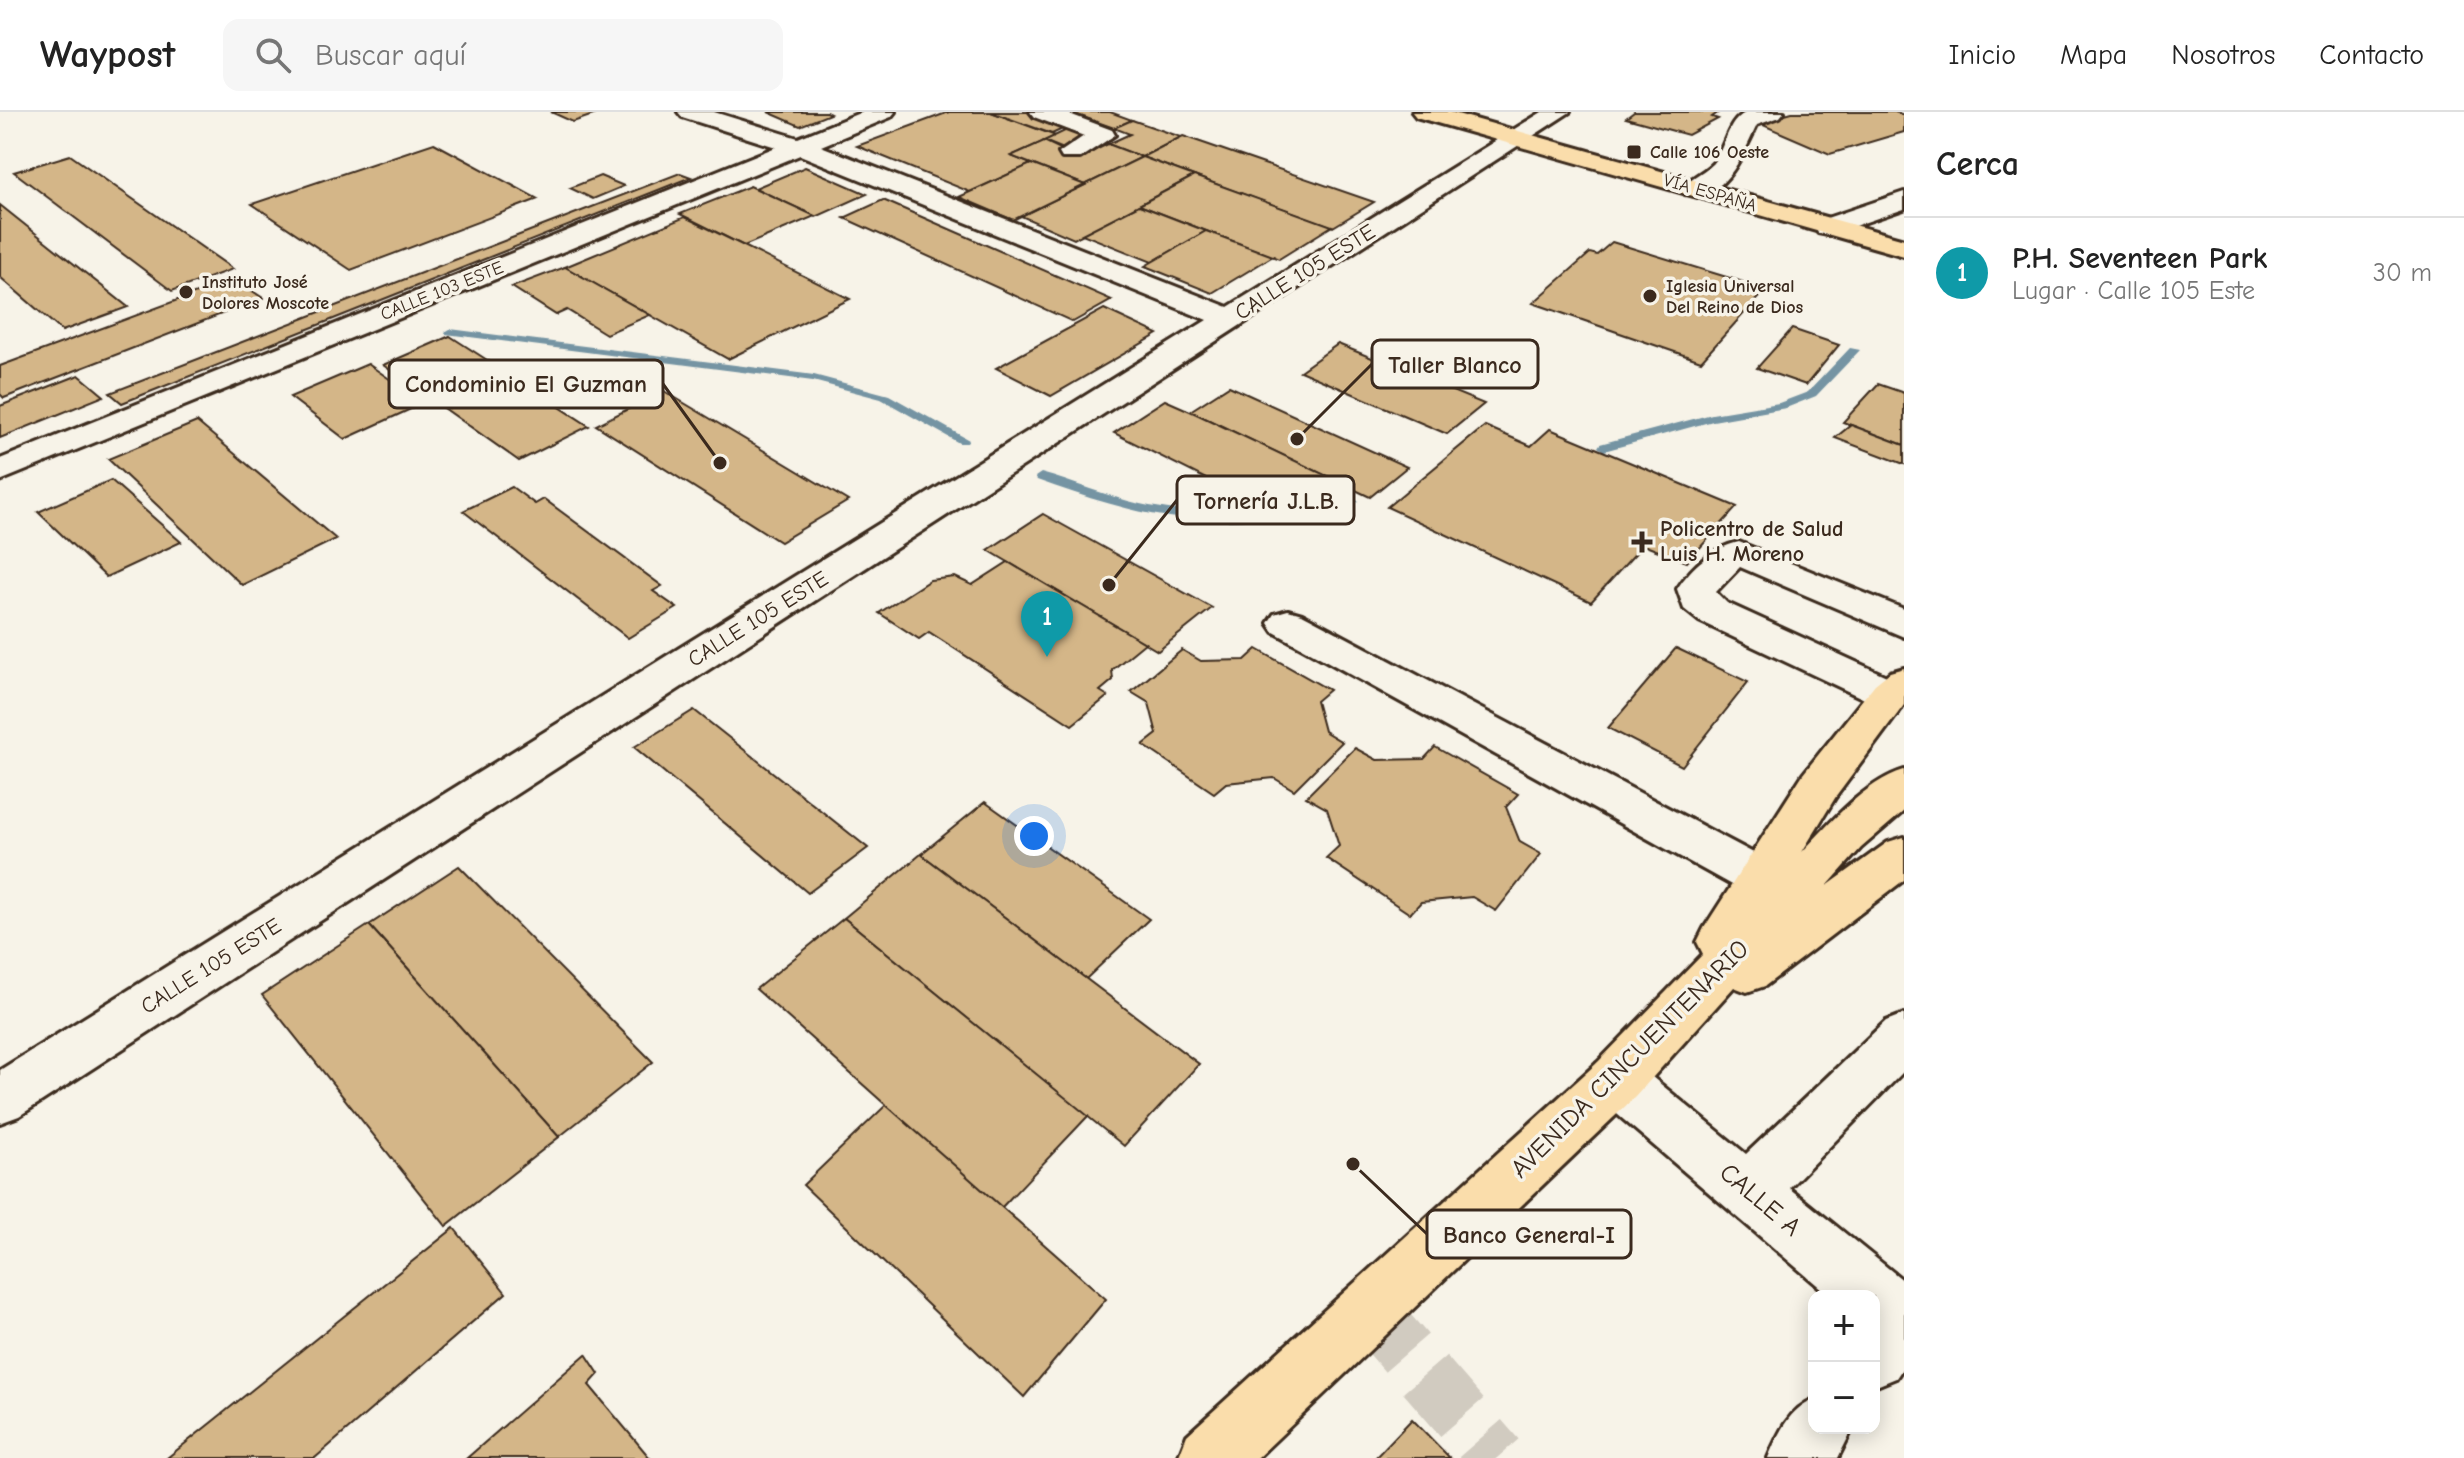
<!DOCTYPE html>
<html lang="es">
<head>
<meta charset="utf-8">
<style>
  body { margin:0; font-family:"Comic Neue",sans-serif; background:#f6f6f6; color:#222 }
  .controls { position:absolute; right:24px; bottom:24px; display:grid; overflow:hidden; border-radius:16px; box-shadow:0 4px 20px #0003 }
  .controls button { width:72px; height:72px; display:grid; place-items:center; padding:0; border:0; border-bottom:2px solid #e0e0e0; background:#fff; color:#222; font:40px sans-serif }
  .you { position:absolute; left:1034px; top:724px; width:28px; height:28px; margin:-20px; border:6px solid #fff; border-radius:50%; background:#1a73e8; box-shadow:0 0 0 12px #1a73e833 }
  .badge { display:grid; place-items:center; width:52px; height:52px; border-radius:50%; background:#3b2a1e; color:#fff; font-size:26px; font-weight:700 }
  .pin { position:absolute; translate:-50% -66px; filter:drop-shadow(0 2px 4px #0008) }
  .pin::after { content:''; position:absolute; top:42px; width:28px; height:24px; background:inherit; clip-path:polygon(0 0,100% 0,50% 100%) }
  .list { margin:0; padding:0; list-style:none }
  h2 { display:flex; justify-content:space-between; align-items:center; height:104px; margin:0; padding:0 32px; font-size:34px }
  h2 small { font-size:26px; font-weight:400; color:#767676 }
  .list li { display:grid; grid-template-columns:52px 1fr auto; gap:24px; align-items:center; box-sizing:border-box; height:112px; padding:0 32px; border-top:2px solid #e0e0e0 }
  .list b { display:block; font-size:30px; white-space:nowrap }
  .list p { margin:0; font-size:26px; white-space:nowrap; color:#767676 }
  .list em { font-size:26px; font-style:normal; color:#767676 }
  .icon { flex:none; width:44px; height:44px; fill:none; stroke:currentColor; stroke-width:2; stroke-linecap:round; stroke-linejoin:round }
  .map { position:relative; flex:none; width:1904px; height:1346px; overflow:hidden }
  header { display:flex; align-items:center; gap:48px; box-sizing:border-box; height:112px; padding:0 40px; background:#fff; border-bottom:2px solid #e0e0e0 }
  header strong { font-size:38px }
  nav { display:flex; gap:44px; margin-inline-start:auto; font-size:28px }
  .search { width:560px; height:72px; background:#f6f6f6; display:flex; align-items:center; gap:20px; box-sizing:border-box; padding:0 28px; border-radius:16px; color:#767676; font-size:30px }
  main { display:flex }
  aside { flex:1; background:#fff }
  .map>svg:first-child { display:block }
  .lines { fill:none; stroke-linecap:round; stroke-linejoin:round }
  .stream { fill:#7494a3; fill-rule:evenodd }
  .building { fill:#d4b688; stroke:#3b2a1e; stroke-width:2 }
  .minor-tunnel { stroke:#d1cbc0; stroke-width:57; stroke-dasharray:57 28; stroke-linecap:butt }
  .minor-casing { stroke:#3b2a1e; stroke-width:6 }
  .major-casing { stroke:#3b2a1e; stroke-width:6 }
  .minor { fill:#f7f3e8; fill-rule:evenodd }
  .major { fill:#faddab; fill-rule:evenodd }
  .poi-dot { fill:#3b2a1e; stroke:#f7f3e8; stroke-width:3 }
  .labels { text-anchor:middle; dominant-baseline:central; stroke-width:7; stroke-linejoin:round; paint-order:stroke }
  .far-poi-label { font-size:18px; font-weight:bold; fill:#3b2a1e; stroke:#f7f3e8; text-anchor:start }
  .far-street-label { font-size:18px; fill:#3b2a1e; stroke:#f7f3e8 }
  .street-label { font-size:22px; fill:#3b2a1e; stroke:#f7f3e8 }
  .poi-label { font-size:22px; font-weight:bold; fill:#3b2a1e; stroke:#f7f3e8; text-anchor:start }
  .near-street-label { font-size:26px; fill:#3b2a1e; stroke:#f7f3e8 }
  .leader { fill:none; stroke:#3b2a1e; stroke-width:3 }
  .callout-dot { fill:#3b2a1e; stroke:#f7f3e8; stroke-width:3 }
  .callout { fill:#f7f3e8; stroke:#3b2a1e; stroke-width:3 }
  .callout-label { font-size:24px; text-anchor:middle; font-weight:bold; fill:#3b2a1e }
</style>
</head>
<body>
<header>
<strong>Waypost</strong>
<div class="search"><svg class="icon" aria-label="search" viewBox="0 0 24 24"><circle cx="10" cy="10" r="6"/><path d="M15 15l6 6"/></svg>Buscar aquí</div>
<nav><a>Inicio</a><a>Mapa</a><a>Nosotros</a><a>Contacto</a></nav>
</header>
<main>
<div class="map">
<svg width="1904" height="1346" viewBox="0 0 1904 1346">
  <rect width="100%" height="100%" fill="#f7f3e8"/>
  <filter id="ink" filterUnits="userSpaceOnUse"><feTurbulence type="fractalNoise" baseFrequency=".0125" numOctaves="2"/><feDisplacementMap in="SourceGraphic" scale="16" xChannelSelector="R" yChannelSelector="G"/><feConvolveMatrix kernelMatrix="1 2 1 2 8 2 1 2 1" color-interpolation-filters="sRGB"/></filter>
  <g filter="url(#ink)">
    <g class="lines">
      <!-- stream -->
      <g class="stream">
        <polygon points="450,217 814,263 889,283 969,328 967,331 959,331 881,287 813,269 446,222 445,220"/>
        <polygon points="1850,236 1860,238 1816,284 1786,296 1713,309 1604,339 1598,335 1600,332 1712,302 1779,291 1808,280"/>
        <path d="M 1041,361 C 1074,370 1106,384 1140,392 C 1213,408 1281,396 1353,385 L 1359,389 L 1353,393 C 1310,399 1267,409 1224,409 C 1159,410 1096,389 1037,368 L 1035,365 Z"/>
      </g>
    </g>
    <!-- building -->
    <g class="building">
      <polygon points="551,0 602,0 573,10"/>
      <polygon points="768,0 826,0 830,2 800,14"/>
      <polygon points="949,0 991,0 1056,24 1011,44 1031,52 970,80 857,34"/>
      <polygon points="991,0 1030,0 1069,14 1052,22"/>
      <polygon points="1069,0 1110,0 1132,8 1114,16"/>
      <polygon points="1634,0 1719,0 1712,5 1718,7 1688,23 1626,6"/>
      <polygon points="1792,0 1895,0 1904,3 1904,20 1830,42 1756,10"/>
      <polygon points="1132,8 1181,25 1142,45 1108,32 1130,22 1114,16"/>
      <polygon points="1073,15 1093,22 1066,38 1044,29"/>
      <polygon points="1183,24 1374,90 1333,115 1142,45"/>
      <polygon points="1044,29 1079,46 1108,32 1142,45 1085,73 1011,44"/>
      <polygon points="434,31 538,87 351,158 252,92"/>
      <polygon points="70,43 233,157 172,179 14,60"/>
      <polygon points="1142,45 1194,64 1074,127 1021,104"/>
      <polygon points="1031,52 1085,73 1013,108 959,85"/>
      <polygon points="805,55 867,82 816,105 755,76"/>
      <polygon points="680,61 691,65 122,291 110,281"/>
      <polygon points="600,64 624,74 593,87 570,76"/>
      <polygon points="1194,64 1332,114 1279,147 1139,93"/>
      <polygon points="750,74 815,104 744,134 680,102"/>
      <polygon points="883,88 1112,188 1073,210 844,106"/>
      <polygon points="0,93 128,195 62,219 0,165"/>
      <polygon points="1139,93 1206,119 1152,150 1082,122"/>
      <polygon points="685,105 744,134 850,187 728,247 565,155"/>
      <polygon points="1206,119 1273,144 1212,181 1145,154"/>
      <polygon points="1612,130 1766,177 1701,249 1533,191 1590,141 1597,143"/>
      <polygon points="565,155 650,203 606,222 567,198 556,203 512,175"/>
      <polygon points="234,167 263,186 4,286 0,282 0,254"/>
      <polygon points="1104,197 1158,222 1051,284 996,256"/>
      <polygon points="1792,217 1839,233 1806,273 1757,256"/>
      <polygon points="450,224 589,314 519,349 383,253"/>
      <polygon points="1338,232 1484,292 1447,322 1300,259"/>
      <polygon points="368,252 424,291 345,327 290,285"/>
      <polygon points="79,263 104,284 0,326 0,294"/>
      <polygon points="1878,272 1904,281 1904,333 1843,310"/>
      <polygon points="1229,274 1407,355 1370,385 1190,299"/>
      <polygon points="664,279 848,389 780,430 596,313"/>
      <polygon points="1165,288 1190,299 1350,375 1260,394 1114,321"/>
      <polygon points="197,310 336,427 242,473 108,347"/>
      <polygon points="1851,313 1904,333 1904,352 1835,326"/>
      <polygon points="1485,314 1531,334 1550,317 1737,395 1687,450 1643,433 1591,490 1387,395"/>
      <polygon points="111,368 181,430 106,465 38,400"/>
      <polygon points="512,375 535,392 544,387 662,474 653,479 677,496 628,526 463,399"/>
      <polygon points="1043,402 1212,496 1158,539 988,438"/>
      <polygon points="1008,450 1145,531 1112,558 1113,568 1100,579 1108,584 1072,613 929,520 919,527 879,501 930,468 955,465 972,473"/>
      <polygon points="1676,536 1748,570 1682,654 1608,616"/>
      <polygon points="1257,537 1329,578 1316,589 1324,619 1342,630 1294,678 1274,666 1226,671 1214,681 1143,633 1157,622 1149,591 1131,580 1182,538 1201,549 1245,548"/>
      <polygon points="694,598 868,736 808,781 634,635"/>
      <polygon points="1435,635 1518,682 1506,695 1520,730 1541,742 1496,799 1472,785 1421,790 1410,802 1326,746 1339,734 1327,697 1306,685 1355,636 1377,648 1424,647"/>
      <polygon points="985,690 1149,807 1086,867 921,742"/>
      <polygon points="921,742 1199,952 1124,1034 844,806"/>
      <polygon points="459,754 653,950 559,1025 369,813"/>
      <polygon points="844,806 1088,1004 1001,1096 756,877"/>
      <polygon points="369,813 559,1025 446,1114 262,883"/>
      <polygon points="886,993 1106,1187 1024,1285 803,1073"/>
      <polygon points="454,1116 506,1181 315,1346 167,1346"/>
      <polygon points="586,1242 599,1262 589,1273 650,1346 467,1346"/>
      <polygon points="1412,1307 1450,1346 1375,1346"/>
    </g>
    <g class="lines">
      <!-- minor-tunnel -->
      <polyline class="minor-tunnel" points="1369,1198 1497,1346"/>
      <defs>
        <g id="minor">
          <polygon points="678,0 714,0 798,26 862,0 895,0 891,5 821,34 1228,195 1542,0 1570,0 19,1004 0,1011 0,958 1207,208 800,43 0,369 0,347 776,35 682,5"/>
          <polygon points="1030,0 1064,0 1112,18 1115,23 1080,46 1062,46 1059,41 1084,24 1034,5"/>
          <path d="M 1748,0 L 1784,0 L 1780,5 L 1757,13 C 1744,40 1724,92 1685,82 L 1681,77 C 1690,64 1708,60 1716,47 C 1726,31 1729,6 1748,0 Z"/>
          <polygon points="1904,80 1904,97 1828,123 1818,121 1815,115 1818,109"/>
          <path d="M 1739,430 L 1904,497 L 1904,525 L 1740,455 L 1716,480 L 1727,491 L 1904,572 L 1904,592 L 1890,596 L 1875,592 L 1699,509 L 1684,497 L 1677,477 C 1692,454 1713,436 1739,430 Z"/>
          <polygon points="1288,498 1302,502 1778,754 1784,767 1778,780 1761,786 1744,780 1274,520 1268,511 1274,502"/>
          <polygon points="1904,902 1904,959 1789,1076 1904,1169 1904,1254 1896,1266 1874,1275 1874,1184 1830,1184 1597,985 1589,968 1597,951 1616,944 1635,951 1746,1042 1886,909"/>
          <path d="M 1814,1287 L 1814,1316 L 1853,1316 L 1838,1346 L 1768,1346 C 1778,1322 1789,1297 1814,1287 Z"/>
        </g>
        <g id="major">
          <polygon points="1412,0 1450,0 1904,127 1904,144 1416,5"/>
          <path d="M 1904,556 L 1904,593 L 1835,686 L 1802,740 C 1830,711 1865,670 1904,658 L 1904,699 L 1861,736 L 1827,774 L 1888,730 L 1904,725 L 1904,768 L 1765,874 L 1747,880 L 1734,875 L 1635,985 L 1257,1346 L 1178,1346 L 1187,1323 L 1597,951 L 1703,842 L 1697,830 L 1704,816 L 1803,662 L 1875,572 L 1890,560 Z"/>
        </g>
      </defs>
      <!-- minor casing -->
      <use href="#minor" class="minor-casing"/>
      <!-- major casing -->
      <use href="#major" class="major-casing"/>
      <!-- minor -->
      <use href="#minor" class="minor"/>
      <!-- major -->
      <use href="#major" class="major"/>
    </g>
  </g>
  <!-- markers -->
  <g class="poi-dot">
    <rect x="1626" y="32" width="16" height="16" rx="4"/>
    <circle cx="186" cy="180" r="8"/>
    <circle cx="1650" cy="184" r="8"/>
    <path d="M1638 418h8v8h8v8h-8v8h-8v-8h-8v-8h8z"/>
  </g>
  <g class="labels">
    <!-- far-poi labels -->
    <g class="far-poi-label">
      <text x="1650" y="40">Calle 106 Oeste</text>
      <text x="202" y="170">Instituto José<tspan x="202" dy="21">Dolores Moscote</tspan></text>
      <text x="1666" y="174">Iglesia Universal<tspan x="1666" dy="21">Del Reino de Dios</tspan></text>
    </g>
    <!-- far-street labels -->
    <g class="far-street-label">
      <text transform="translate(1710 81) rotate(16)">VÍA ESPAÑA</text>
      <text transform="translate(442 179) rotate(-22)">CALLE 103 ESTE</text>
    </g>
    <!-- street labels -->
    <g class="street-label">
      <text transform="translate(1305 160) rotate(-32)">CALLE 105 ESTE</text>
      <text transform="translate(758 507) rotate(-32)">CALLE 105 ESTE</text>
      <text transform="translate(211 854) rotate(-32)">CALLE 105 ESTE</text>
    </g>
    <!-- poi labels -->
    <g class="poi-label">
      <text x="1660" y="417">Policentro de Salud<tspan x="1660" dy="25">Luis H. Moreno</tspan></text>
    </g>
    <!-- near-street labels -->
    <g class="near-street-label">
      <text transform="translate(1630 947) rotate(-45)">AVENIDA CINCUENTENARIO</text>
      <text transform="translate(1760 1088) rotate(40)">CALLE A</text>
    </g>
  </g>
  <!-- callouts -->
  <path class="leader" d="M1297 327L1372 252M720 351L663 272M1109 473L1177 388M1353 1052L1427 1122"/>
  <g class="callout-dot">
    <circle cx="1297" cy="327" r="8"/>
    <circle cx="720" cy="351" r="8"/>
    <circle cx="1109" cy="473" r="8"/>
    <circle cx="1353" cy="1052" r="8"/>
  </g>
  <g class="callout">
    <rect x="1372" y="228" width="166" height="48" rx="8"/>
    <rect x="389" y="248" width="274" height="48" rx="8"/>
    <rect x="1177" y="364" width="177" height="48" rx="8"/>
    <rect x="1427" y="1098" width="204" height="48" rx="8"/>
  </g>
  <g class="callout-label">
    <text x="1455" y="261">Taller Blanco</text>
    <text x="526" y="280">Condominio El Guzman</text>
    <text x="1266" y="397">Tornería J.L.B.</text>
    <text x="1529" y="1131">Banco General-I</text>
  </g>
</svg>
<div class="controls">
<button>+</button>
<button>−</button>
</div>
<div class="you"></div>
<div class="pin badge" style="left:1047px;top:545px;background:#0f9aa8">1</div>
</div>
<aside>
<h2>Cerca<small></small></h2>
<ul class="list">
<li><span class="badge" style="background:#0f9aa8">1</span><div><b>P.H. Seventeen Park</b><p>Lugar · Calle 105 Este</p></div><em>30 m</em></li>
</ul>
</aside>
</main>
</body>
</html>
